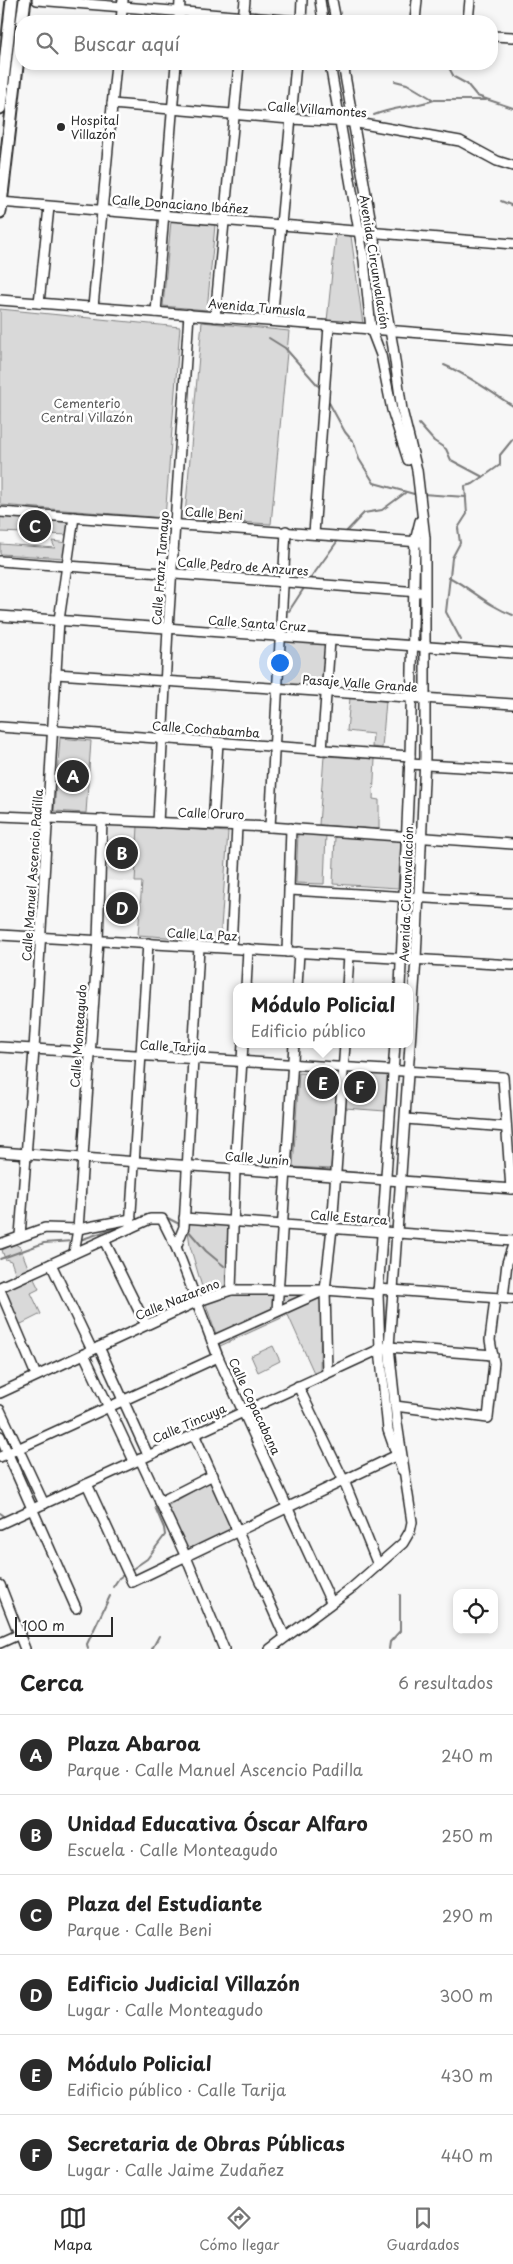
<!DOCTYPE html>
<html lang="es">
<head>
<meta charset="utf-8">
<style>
  body { margin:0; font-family:"Playpen Sans",sans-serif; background:#f2f2f2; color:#222 }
  .controls { position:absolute; right:15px; bottom:15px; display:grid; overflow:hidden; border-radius:10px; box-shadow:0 2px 8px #0003 }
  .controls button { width:45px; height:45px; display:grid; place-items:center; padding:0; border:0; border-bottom:1px solid #e0e0e0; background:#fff; color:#222; font:25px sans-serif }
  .scale { position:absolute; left:15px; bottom:12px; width:98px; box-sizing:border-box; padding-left:5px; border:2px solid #2b2b2b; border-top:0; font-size:14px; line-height:18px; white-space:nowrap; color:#2b2b2b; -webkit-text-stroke:4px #fff; paint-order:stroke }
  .you { position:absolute; left:279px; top:662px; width:18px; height:18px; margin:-12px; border:4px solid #fff; border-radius:50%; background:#1a73e8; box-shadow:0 0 0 8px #1a73e833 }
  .badge { display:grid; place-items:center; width:32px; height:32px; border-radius:50%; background:#2b2b2b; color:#fff; font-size:16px; font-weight:700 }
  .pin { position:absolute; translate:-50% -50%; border:2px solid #fff; box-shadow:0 1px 5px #0006 }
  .popup { position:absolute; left:233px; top:983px; width:180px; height:65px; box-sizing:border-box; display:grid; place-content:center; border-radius:10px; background:#fff; filter:drop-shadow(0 1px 4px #0005); font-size:16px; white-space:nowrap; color:#767676 }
  .popup b { font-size:19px; color:#222 }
  .popup::after { content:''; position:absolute; left:50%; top:100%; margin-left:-10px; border:10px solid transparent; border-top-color:#fff }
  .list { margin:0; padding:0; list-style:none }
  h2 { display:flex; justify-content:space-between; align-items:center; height:65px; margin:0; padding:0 20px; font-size:21px }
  h2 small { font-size:16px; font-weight:400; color:#767676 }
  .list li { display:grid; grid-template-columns:32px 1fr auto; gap:15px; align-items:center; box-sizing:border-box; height:80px; padding:0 20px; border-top:1px solid #e0e0e0 }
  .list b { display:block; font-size:19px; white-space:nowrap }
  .list p { margin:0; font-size:16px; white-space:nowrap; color:#767676 }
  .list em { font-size:16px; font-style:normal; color:#767676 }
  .icon { flex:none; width:28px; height:28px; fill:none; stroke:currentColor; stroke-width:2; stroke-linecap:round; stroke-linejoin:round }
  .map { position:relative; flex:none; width:513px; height:1649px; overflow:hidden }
  .search { position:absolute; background:#fff; box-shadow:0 2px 8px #0003; left:15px; right:15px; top:15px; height:55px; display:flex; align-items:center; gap:12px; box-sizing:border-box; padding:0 18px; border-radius:20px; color:#767676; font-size:19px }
  .sheet { height:545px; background:#fff }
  nav { display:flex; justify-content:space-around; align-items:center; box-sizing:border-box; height:70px; border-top:1px solid #e0e0e0; background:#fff; font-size:14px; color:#767676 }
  nav a { display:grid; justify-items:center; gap:2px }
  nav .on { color:#2b2b2b }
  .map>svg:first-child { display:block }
  .built { fill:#e8e8e8 }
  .green { fill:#d9d9d9; stroke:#828282 }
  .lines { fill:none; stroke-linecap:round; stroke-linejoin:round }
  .stream { stroke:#7b7b7b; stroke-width:2 }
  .minor-casing { stroke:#2b2b2b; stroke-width:12 }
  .major-casing { stroke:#2b2b2b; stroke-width:15 }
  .minor { stroke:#fff; stroke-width:9 }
  .major { stroke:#fff; stroke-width:11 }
  .poi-dot { fill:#2b2b2b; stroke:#fff; stroke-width:2 }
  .labels { text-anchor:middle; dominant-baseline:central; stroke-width:5; stroke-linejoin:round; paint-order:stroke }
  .street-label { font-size:12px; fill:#2b2b2b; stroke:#fff }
  .poi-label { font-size:12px; fill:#2b2b2b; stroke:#fff; text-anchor:start }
  .park-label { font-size:12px; fill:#565656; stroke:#fff }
</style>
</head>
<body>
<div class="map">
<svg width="513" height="1649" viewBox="0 0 513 1649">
  <rect width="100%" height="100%" fill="#f7f7f7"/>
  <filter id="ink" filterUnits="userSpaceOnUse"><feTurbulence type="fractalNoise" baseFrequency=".02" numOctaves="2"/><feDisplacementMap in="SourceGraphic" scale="10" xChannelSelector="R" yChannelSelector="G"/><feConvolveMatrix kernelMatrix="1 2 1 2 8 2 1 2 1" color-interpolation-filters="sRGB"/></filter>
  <g filter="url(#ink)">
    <!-- built -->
    <polygon class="built" points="111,824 138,826 135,882 106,880 109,826"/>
    <!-- green -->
    <g class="green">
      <polygon points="171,221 215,225 207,310 163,306"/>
      <polygon points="336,234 351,236 363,324 327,321"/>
      <polygon points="0,309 180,327 165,518 0,505"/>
      <polygon points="202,322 289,331 271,524 202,520 202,517 185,515"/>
      <polygon points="0,517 64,522 70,525 69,535 0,532"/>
      <polygon points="52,541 67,543 65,558 0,554 0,544 55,548"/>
      <polygon points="283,640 325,643 322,687 280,684"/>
      <polygon points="350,698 386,701 382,748 372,747 373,734 347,731"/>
      <polygon points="60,738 91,741 86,813 54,811"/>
      <polygon points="324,756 375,759 373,799 379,800 379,829 319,825"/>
      <polygon points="138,826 228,832 220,941 138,935 142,882 135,882"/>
      <polygon points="298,833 326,834 324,884 296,883"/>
      <polygon points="335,836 401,840 398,888 333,884"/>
      <polygon points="348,1072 388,1075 385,1111 345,1108"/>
      <polygon points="299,1073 337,1075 331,1169 293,1167"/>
      <polygon points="187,1222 228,1224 228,1288 205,1297 190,1246"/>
      <polygon points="15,1244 20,1247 29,1270 16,1275 11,1261 5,1259 2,1250"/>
      <polygon points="33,1277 39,1289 31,1293 41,1314 19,1325 4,1295 6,1290"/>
      <polygon points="311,1293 321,1296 320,1373 315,1375 288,1315 220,1346 205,1302 230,1294"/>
      <polygon points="273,1346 280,1361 258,1372 251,1356"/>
      <polygon points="211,1481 232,1530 187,1550 167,1506"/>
    </g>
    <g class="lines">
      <!-- stream -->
      <g class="stream">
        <polyline points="447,64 454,77 467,84 477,96 513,108"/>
        <polyline points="395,81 407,84 434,100 486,100"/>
        <path d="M 374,115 C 393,107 414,107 434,100"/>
        <polyline points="501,201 513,206"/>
        <polyline points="269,338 285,348 322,390"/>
        <path d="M 444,365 C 469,375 490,392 513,406"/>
        <polyline points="327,399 345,432 354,443 359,459 374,483 414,494"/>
        <polyline points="419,424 434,441 446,449 451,460 483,477"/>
        <polyline points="422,494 466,497"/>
        <polyline points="344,534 364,513 382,510 405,493"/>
        <path d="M 449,577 C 473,590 488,606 513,615"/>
        <polyline points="308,582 339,539"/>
        <polyline points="289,611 304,588"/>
        <polyline points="461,640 446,612 452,558 460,543 458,528 467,514 465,486 473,484 500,465 500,455 513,439"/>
        <polyline points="153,1215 160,1214 181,1225"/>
        <polyline points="142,1216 148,1215"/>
        <polyline points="187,1229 206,1251 224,1266"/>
        <polyline points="80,1240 118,1227"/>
        <polyline points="0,1259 44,1243 73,1241"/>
        <polyline points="0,1513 3,1515"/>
        <polyline points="131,1570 147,1559 165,1535 164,1528 155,1507"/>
        <polyline points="113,1587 119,1578 125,1574"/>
        <polyline points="88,1649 87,1644 110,1596"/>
        <polyline points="152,1649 159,1636"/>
        <polyline points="389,1649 390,1642 400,1631 400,1595"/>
      </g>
      <defs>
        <g id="minor">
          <polyline points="37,0 297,21"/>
          <polyline points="320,0 323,21"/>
          <polyline points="332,0 336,21"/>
          <polyline points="121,21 123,0"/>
          <polyline points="179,21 180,0"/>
          <polyline points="243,21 245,0"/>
          <polyline points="301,21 302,0"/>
          <polyline points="415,21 417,0"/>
          <polyline points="468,21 470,0"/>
          <polyline points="492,36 513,37"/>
          <polyline points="330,64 364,260 371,329 381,355 392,410 408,460"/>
          <polyline points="112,104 290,119 352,122 460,141 497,161 513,166"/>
          <polyline points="0,202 513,244"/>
          <polyline points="0,300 512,340"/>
          <polyline points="39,303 49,207"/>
          <polyline points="93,307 116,64"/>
          <polyline points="156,312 176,64"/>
          <polyline points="215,317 239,64"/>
          <polyline points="272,321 296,64"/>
          <polyline points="0,512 420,542"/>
          <polyline points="314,534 329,326"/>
          <polyline points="0,561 419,592"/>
          <polyline points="0,616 513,653"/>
          <polyline points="56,674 513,704"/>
          <polyline points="0,727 410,756"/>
          <polyline points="322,750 330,641"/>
          <polyline points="409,764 513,770"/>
          <polyline points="0,816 270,827 513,844"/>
          <polyline points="158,823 168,628 189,314"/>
          <polyline points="213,825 218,742"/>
          <polyline points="270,827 286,531"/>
          <polyline points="290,890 513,903"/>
          <polyline points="0,935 513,965"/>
          <polyline points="231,948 237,826"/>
          <polyline points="287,952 291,828"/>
          <polyline points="246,987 248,949"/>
          <polyline points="297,987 299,952"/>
          <polyline points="347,987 349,955"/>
          <polyline points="400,987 410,756 415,541 420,521"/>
          <polyline points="395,1044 378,1294 380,1349 388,1430 402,1470"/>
          <polyline points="0,1047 503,1077 511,1189"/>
          <polyline points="406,1119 506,1127"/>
          <polyline points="0,1152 513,1189"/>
          <polyline points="184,1218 513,1241"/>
          <polyline points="130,1228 148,943"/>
          <polyline points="20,1236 34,1050 59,620 74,517"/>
          <polyline points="104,1240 146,1325"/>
          <polyline points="0,1244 45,1228 78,1229 131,1219"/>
          <polyline points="176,1247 184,1227 199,947"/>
          <polyline points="74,1253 78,1229 98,940 102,820"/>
          <polyline points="51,1264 92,1350"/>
          <polyline points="0,1287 150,1219 162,1219 176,1247 218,1357 331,1602"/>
          <polyline points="378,1289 513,1299"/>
          <polyline points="0,1290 36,1375"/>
          <polyline points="231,1290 235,1169 243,1044"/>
          <polyline points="503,1298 507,1263 513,1245"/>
          <polyline points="277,1311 294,1044"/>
          <polyline points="212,1341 321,1292"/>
          <polyline points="99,1347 148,1455"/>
          <polyline points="84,1354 134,1461"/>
          <polyline points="327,1373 325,1290 332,1228 345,1044"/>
          <polyline points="298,1386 344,1481 378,1565"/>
          <polyline points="0,1393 196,1302 231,1290 325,1290 378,1294"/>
          <polyline points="395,1406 488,1418 494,1363 490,1340 495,1298"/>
          <polyline points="0,1410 44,1504"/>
          <polyline points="194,1434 285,1637"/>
          <polyline points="0,1436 76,1608"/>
          <polyline points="0,1457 218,1357"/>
          <polyline points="140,1459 186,1557 224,1649"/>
          <polyline points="87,1484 132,1582 395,1456"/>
          <polyline points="160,1502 213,1475"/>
          <polyline points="0,1524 380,1349 389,1347 493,1355"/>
          <polyline points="0,1585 25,1649"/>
          <polyline points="0,1643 20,1634"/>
          <polyline points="270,1649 353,1587 403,1543 410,1531 412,1522 397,1423 389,1347 416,959 425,757 425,538 417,470 402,410 393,347 343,64"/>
        </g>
        <g id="major">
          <polyline points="22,21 25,0"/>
          <polyline points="0,108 12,0"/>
          <polyline points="0,212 21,32"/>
        </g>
      </defs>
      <!-- minor casing -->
      <use href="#minor" class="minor-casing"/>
      <!-- major casing -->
      <use href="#major" class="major-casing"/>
      <!-- minor -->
      <use href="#minor" class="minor"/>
      <!-- major -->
      <use href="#major" class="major"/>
    </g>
  </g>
  <!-- markers -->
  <circle class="poi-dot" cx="61" cy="127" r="5"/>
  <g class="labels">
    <!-- street labels -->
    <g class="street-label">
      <text transform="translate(317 109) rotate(4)">Calle Villamontes</text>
      <text transform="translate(180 204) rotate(4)">Calle Donaciano Ibáñez</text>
      <text transform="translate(375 262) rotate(81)">Avenida Circunvalación</text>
      <text transform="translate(257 307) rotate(5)">Avenida Tumusla</text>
      <text transform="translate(214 513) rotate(4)">Calle Beni</text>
      <text transform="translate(243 566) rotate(4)">Calle Pedro de Anzures</text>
      <text transform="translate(160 568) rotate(-86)">Calle Franz Tamayo</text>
      <text transform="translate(257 623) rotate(4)">Calle Santa Cruz</text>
      <text transform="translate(360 683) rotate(4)">Pasaje Valle Grande</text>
      <text transform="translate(206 729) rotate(4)">Calle Cochabamba</text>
      <text transform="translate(211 813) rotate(2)">Calle Oruro</text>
      <text transform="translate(32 875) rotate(-86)">Calle Manuel Ascencio Padilla</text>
      <text transform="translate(406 894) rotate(-88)">Avenida Circunvalación</text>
      <text transform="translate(202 934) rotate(3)">Calle La Paz</text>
      <text transform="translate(78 1036) rotate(-86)">Calle Monteagudo</text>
      <text transform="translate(173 1046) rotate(3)">Calle Tarija</text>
      <text transform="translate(257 1158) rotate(4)">Calle Junín</text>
      <text transform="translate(349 1217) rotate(4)">Calle Estarca</text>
      <text transform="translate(177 1299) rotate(-22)">Calle Nazareno</text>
      <text transform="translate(255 1406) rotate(65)">Calle Copacabana</text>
      <text transform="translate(189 1423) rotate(-24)">Calle Tincuya</text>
    </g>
    <!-- poi labels -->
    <g class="poi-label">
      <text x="71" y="120">Hospital<tspan x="71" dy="14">Villazón</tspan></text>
    </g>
    <!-- park labels -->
    <g class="park-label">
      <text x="87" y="403">Cementerio<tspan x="87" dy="14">Central Villazón</tspan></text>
    </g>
  </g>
</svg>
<div class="controls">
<button><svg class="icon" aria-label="locate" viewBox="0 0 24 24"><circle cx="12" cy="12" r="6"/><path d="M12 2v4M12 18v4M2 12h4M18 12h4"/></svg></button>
</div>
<div class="scale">100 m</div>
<div class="you"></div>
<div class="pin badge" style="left:73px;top:776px">A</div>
<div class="pin badge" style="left:122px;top:853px">B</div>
<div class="pin badge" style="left:35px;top:526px">C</div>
<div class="pin badge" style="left:122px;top:908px">D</div>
<div class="pin badge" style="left:323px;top:1083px">E</div>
<div class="popup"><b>Módulo Policial</b>Edificio público</div>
<div class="pin badge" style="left:360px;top:1087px">F</div>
<div class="search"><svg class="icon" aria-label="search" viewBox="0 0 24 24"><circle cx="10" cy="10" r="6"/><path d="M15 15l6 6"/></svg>Buscar aquí</div>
</div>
<section class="sheet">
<h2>Cerca<small>6 resultados</small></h2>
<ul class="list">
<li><span class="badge">A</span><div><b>Plaza Abaroa</b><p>Parque · Calle Manuel Ascencio Padilla</p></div><em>240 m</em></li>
<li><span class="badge">B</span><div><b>Unidad Educativa Óscar Alfaro</b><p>Escuela · Calle Monteagudo</p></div><em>250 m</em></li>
<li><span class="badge">C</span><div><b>Plaza del Estudiante</b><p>Parque · Calle Beni</p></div><em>290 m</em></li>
<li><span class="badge">D</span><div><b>Edificio Judicial Villazón</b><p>Lugar · Calle Monteagudo</p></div><em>300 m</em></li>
<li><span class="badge">E</span><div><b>Módulo Policial</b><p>Edificio público · Calle Tarija</p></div><em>430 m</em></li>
<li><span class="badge">F</span><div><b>Secretaria de Obras Públicas</b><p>Lugar · Calle Jaime Zudañez</p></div><em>440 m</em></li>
</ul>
</section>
<nav>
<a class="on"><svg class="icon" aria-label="map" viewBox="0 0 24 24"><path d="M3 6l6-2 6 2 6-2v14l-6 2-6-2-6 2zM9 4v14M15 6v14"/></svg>Mapa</a>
<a><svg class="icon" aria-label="directions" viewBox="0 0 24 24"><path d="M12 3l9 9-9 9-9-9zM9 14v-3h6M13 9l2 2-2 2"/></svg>Cómo llegar</a>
<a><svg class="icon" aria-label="saved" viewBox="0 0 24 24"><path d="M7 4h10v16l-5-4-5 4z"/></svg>Guardados</a>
</nav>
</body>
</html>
